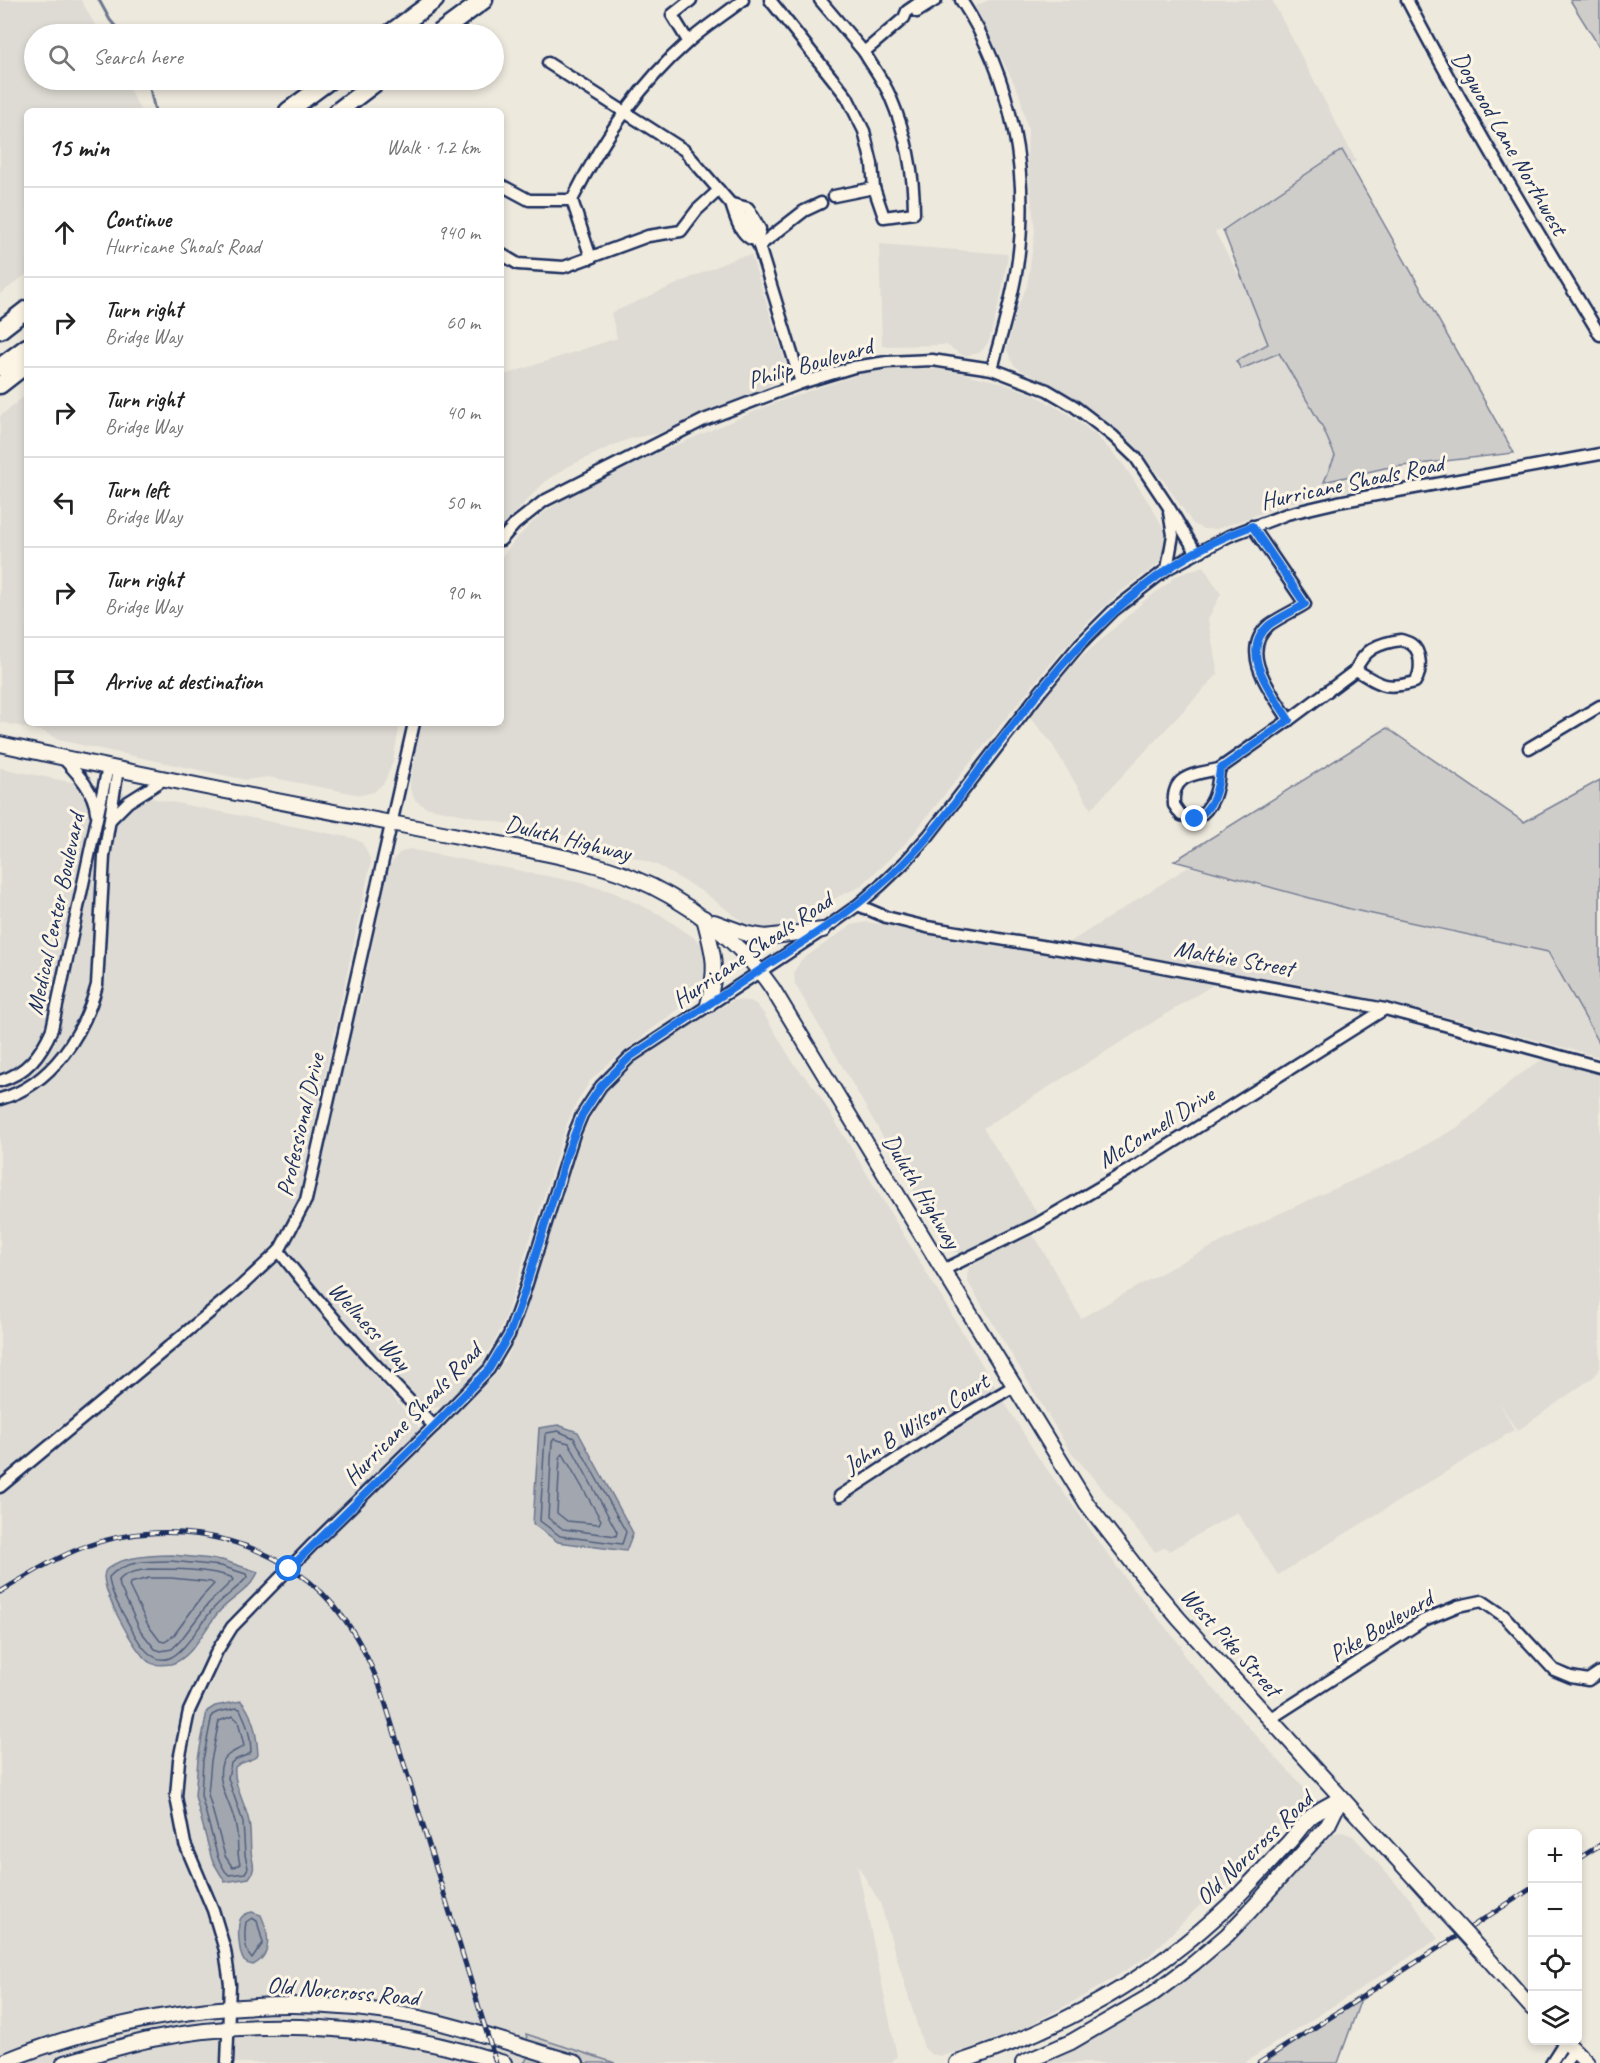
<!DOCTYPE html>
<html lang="en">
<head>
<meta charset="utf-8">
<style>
  body { margin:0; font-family:Caveat,sans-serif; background:#f2f2f2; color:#222 }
  .controls { position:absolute; right:18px; bottom:18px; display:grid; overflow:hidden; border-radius:9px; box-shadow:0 3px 9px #0003 }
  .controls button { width:54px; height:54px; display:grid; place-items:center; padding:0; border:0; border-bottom:2px solid #e0e0e0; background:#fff; color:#222; font:30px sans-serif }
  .stop { position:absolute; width:18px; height:18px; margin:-14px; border:4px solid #1a73e8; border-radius:50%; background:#fff }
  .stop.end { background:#1a73e8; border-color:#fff; box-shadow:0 2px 6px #0008 }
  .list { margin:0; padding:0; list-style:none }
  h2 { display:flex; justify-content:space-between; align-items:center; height:78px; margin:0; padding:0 24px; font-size:26px }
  h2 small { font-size:20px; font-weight:400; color:#767676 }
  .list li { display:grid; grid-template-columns:39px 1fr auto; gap:18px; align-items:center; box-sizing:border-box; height:90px; padding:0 24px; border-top:2px solid #e0e0e0 }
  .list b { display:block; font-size:22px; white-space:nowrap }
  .list p { margin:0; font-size:20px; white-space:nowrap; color:#767676 }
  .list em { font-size:20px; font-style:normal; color:#767676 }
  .icon { flex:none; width:33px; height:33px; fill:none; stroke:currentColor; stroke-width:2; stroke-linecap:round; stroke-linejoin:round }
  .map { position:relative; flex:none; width:1600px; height:2063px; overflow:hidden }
  .search { position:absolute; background:#fff; box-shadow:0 3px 9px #0003; left:24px; top:24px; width:480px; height:66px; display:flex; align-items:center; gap:15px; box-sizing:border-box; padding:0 21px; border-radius:33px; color:#767676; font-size:22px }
  .panel { position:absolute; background:#fff; box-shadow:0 3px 9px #0003; left:24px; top:108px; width:480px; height:618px; border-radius:9px }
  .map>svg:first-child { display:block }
  .built { fill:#dedbd4 }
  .green { fill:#cfcdca; stroke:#757e94; stroke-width:1.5 }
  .water { fill:#a2a7af; stroke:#6c778f; stroke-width:1.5 }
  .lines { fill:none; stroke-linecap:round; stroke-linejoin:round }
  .shore { stroke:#515f7e; stroke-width:1.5 }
  .stream { stroke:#6c778f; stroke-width:3 }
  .minor-casing { stroke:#1b2f5e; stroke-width:15 }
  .major-casing { stroke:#1b2f5e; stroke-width:18 }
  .highway-casing { stroke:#1b2f5e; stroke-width:21 }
  .minor { stroke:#fcf5e5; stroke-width:10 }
  .major { stroke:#fcf5e5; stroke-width:14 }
  .highway { stroke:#fcf5e5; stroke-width:16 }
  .rail-casing { stroke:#1b2f5e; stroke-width:5 }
  .rail { stroke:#fcf5e5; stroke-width:3; stroke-dasharray:9; stroke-linecap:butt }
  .major-bridge-casing { stroke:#1b2f5e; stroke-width:18; stroke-linecap:butt }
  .major-bridge { stroke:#fcf5e5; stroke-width:14 }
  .route { stroke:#1a73e8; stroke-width:8 }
  .labels { text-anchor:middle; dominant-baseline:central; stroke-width:6; stroke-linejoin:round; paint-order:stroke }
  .street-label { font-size:24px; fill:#1b2f5e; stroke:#fcf5e5 }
</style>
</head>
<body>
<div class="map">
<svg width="1600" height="2063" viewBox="0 0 1600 2063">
  <rect width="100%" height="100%" fill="#eee9dd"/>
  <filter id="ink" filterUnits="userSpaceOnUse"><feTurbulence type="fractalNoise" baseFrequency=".0167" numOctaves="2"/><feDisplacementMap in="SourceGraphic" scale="12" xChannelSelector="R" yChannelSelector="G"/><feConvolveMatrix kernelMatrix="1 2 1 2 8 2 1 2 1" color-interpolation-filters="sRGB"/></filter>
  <g filter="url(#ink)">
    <!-- built -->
    <g class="built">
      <polygon points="0,0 81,0 100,34 34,34 34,80 124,80 141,111 27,111 27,274 0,294"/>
      <polygon points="989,0 1272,0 1356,161 1215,232 1358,489 1292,502 1217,529 1203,529 1193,524 1166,484 1134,445 1075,398 1047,382 1020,370 1013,364 1007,350 1016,311 1027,286 1035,232 1027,157 1028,130 1019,93 975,6"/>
      <polygon points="879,244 1008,254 1002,292 989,341 985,347 979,353 964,356 946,345 882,346"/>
      <polygon points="751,255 785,361 784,372 766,389 657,434 633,438 616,444 569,466 547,480 526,501 501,530 501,376 617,338 611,313 738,257"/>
      <polygon points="907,368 947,370 996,381 1033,394 1068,414 1095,434 1123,464 1153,509 1165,531 1167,545 1161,562 1119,593 1091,619 1049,665 905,844 860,887 839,896 797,924 782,928 761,929 743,922 706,894 657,865 573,837 425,807 415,800 410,789 410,782 421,723 501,723 501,558 514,541 539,516 587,483 765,407 814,389 867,372"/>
      <polygon points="27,394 27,723 400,723 393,762 384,783 374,792 361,795 268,777 246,780 58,740 45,732 0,722 0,416"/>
      <polygon points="1203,566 1221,594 1208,619 1218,674 1091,809 1050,741 1030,717 1072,666 1144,601 1170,582 1173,577"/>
      <polygon points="0,768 352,838 361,842 366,849 371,862 298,1202 288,1225 265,1255 133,1369 42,1441 48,1452 278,1261 430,1441 496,1374 510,1352 584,1131 599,1101 612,1083 628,1068 671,1037 734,1000 750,1001 756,1004 764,1014 794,1064 815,1088 1036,1454 1128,1582 1181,1646 1184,1656 1303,1787 1304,1805 1276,1827 1247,1857 1237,1877 1212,1900 1200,1905 1149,1956 1089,1993 1026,2027 969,2049 941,2056 931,2054 924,2048 880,1903 857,1864 897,2056 891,2063 615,2063 527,2034 532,2063 0,2063"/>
      <polygon points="409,849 577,882 613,892 661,915 696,939 704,947 709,961 706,984 696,995 609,1063 590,1081 576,1104 566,1126 505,1319 497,1337 482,1362 455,1394 440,1407 431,1408 421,1405 387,1371 292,1260 290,1252 292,1243 307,1213 315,1183 350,1023 360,1004 389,866 399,853"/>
      <polygon points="1188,867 1600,949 1600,1057 1451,1018 1293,983 1067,944"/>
      <polygon points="867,922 891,926 1216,983 983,1128 1040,1217 965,1253 959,1253 948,1250 795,984 794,972 801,960 852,925"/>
      <polygon points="1546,1057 1600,1072 1600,1366 1595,1376 1517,1431 1499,1402 1514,1430 1278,1575 1237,1512 1169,1551 1166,1547 1155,1552 1068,1448 968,1282 967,1275 969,1267 1030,1233 1037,1240 1081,1318 1181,1262 1276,1215 1402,1158 1460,1126 1512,1080"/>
      <polygon points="1342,1832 1353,1836 1411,1900 1438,1939 1244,2063 1040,2063 1062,2053 1222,1948 1328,1837 1334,1833"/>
    </g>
    <!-- green -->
    <g class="green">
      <polygon points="1570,0 1600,0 1600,48"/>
      <polygon points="1342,150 1514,453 1385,468 1324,482 1335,456 1322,426 1279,353 1241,369 1236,361 1268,344 1223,230"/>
      <polygon points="1387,728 1524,822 1600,780 1600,1044 1548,952 1354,910 1174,861"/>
      <polygon points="1361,1999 1338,2063 1264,2063"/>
      <polygon points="526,2034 615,2063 524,2063 530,2054"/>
    </g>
    <!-- water -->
    <g class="water">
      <polygon points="558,1425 578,1432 633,1533 626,1551 558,1542 533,1524 539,1428"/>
      <path d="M 172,1555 L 222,1560 L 258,1572 C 251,1590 229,1599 217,1614 C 204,1630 192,1658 171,1664 C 164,1665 155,1666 149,1662 C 136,1654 95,1582 106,1570 C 120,1556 153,1555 172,1555 Z"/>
      <path d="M 241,1701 C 254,1715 257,1737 258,1755 C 251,1762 242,1761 235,1767 C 233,1786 246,1804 249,1822 C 251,1832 250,1842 251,1851 C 252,1863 257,1868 249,1878 L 225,1882 L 212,1860 L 195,1796 L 198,1759 L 207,1711 L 215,1706 Z"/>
      <path d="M 252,1912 L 261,1915 C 269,1933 273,1955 253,1965 C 249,1964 247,1964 244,1961 C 239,1954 237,1928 240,1920 C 242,1915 247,1913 252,1912 Z"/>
    </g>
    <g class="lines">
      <!-- shore -->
      <g class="shore">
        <polygon points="558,1431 574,1438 626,1532 622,1544 560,1536 540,1521 545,1435 547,1433"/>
        <polygon points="554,1439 569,1443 617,1532 616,1536 563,1529 548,1518 552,1442"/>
        <polygon points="563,1454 601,1520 599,1524 567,1521 557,1513 560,1457"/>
        <path d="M 171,1561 L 221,1566 L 246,1574 L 247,1577 C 238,1589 223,1597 213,1609 C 187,1640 165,1694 131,1628 C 123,1613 110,1594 109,1577 C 124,1560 151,1561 171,1561 Z"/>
        <path d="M 149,1569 C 176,1569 206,1569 231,1577 L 233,1580 L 208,1604 L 180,1641 L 172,1649 L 161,1651 L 155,1649 L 140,1630 L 118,1582 C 124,1572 138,1571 149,1569 Z"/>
        <polygon points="149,1578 171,1578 211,1582 214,1584 201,1598 174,1635 165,1642 160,1641 148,1625 129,1586 130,1583"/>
        <path d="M 237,1708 L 240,1709 C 247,1723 251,1737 251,1752 C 247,1757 237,1757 231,1763 L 228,1778 L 243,1822 L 245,1855 L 248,1868 L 245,1873 L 229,1875 L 225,1871 L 218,1858 L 201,1795 L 203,1760 L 212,1715 L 218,1712 Z"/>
        <path d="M 233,1716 L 238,1721 L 244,1746 C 237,1751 226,1753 222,1763 C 215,1784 233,1806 236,1827 C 239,1839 236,1852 240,1864 L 233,1868 L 225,1856 L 208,1794 L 211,1761 L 219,1721 Z"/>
        <path d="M 252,1918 L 257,1921 L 263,1943 L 252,1959 C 244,1951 244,1933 246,1922 Z"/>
      </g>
      <!-- stream -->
      <g class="stream">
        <polyline points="99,0 110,20 122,34"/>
        <polyline points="148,80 155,111"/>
      </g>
      <defs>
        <g id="minor">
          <polyline points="770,0 847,97 864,131 872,164 874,188 834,196"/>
          <polyline points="820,0 864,52 904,18 907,11 923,0"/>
          <path d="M 961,0 C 1012,78 1031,175 1017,267 C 1012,301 1001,335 992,369"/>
          <path d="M 1407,0 C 1467,115 1533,225 1600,335"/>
          <polyline points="917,12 936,0"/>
          <polyline points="688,41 672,15 691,0"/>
          <path d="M 864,52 C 872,66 883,80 890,96 C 906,133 914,173 914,213 L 884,217 L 874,188"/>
          <polyline points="548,63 684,150 744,219 759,246 801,383"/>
          <polyline points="501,185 529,200 572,200 591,258"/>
          <path d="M 572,200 C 601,142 639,85 688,42 C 705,27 725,14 743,0"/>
          <polyline points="732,204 748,208 760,229 757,242"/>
          <path d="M 732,207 C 736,219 740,233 751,239"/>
          <polyline points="759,246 804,211 821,203"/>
          <polyline points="501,254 518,264 564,267 648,236 681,231 697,210 719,190"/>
          <path d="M 1252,526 L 1305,604 C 1294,611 1280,617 1269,625 C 1237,653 1273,694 1289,720"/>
          <polyline points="501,540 515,524 544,501 704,420 801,383 854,367 887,362 932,360 992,369 1047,390 1074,406 1113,436 1136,458 1168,506 1196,552"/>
          <polyline points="1167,569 1173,535 1169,512"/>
          <path d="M 1401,640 C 1404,641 1408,642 1411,644 C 1422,651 1422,672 1415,682 C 1385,690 1381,685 1356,670 C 1364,649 1379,643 1401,640 Z"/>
          <polyline points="1529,748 1600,706"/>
          <path d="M 62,757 C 77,773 94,790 96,812"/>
          <polyline points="1219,769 1289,720 1356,670"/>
          <path d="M 1219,769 C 1218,789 1214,808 1195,819 L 1181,815 L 1174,805 C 1171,774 1196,774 1219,769 Z"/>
          <polyline points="110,820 128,802 166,778"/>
          <polyline points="858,905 886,917 927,927 1120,959 1385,1009 1600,1067"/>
          <path d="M 0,1081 C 27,1073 41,1054 52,1029 L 108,767"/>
          <path d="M 0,1099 C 52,1085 84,1033 97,985 L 104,856 L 118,769"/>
          <path d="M 279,1251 C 326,1313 379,1370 434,1426"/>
          <polyline points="943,1270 1037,1224 1136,1166 1385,1009"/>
          <polyline points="0,1487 238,1289 279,1251 306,1200 414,723"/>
          <polyline points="840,1496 955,1421 1014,1386"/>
          <polyline points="1270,1719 1424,1620 1458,1606 1482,1601 1504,1616 1554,1670 1571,1677 1588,1680 1600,1672"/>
          <polyline points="227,2063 230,1984 225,1950 213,1910 185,1844 176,1797 179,1760 189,1711 217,1651 232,1627 313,1544 434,1426 489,1369 509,1335 522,1299 574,1134 582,1115 601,1086 630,1057 823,930 858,905 882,884 904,863 929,835 1040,692 1080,644 1114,610 1167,569 1229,536 1287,514 1338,502 1600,454"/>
          <polyline points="1551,2063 1565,2041"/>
          <polyline points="1565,2063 1574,2051"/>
        </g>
        <g id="major">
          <path d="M 0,744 C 132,773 264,799 396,824 C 441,833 486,841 530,850 C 564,857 599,864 631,877 C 684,898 740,941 772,988 L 943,1270 L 1087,1504 L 1143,1576 L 1179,1619 L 1439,1905"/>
          <path d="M 704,918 C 714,956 718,966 708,1005"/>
          <polyline points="714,922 747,934 765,937 823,930"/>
          <polyline points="1483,1953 1532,2008"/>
          <polyline points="1564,2040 1587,2063"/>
          <path d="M 0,2063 C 127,2011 280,1990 415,2017 C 470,2028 522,2048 576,2063"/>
          <path d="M 64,2063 C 94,2055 123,2045 153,2039 C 270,2016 390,2027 504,2063"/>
          <path d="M 957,2063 C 1060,2029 1151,1980 1230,1904 C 1250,1884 1269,1863 1289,1842 C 1297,1833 1304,1822 1313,1815 C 1321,1808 1332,1804 1341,1798"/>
          <polyline points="1023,2063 1071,2042 1150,1996 1194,1963 1227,1935 1248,1913 1328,1825 1341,1798"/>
        </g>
        <g id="highway">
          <polyline points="389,34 435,0"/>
          <polyline points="438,34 484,0"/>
          <polyline points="288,111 330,80"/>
          <polyline points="338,111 379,80"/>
          <polyline points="0,330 27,309"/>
          <polyline points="0,367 27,347"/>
          <polyline points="0,385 27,364"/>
        </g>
      </defs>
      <!-- minor casing -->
      <use href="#minor" class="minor-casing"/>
      <!-- major casing -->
      <use href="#major" class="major-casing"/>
      <!-- highway casing -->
      <use href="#highway" class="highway-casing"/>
      <!-- minor -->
      <use href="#minor" class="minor"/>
      <!-- major -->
      <use href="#major" class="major"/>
      <!-- highway -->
      <use href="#highway" class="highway"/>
      <defs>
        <g id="rail">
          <path d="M 0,1592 C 27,1576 54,1558 84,1547 C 175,1513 288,1539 345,1620 C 361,1642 371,1665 381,1689 L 496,2063"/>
          <polyline points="1578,1859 1600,1845"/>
          <polyline points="1259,2063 1532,1888"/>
        </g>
      </defs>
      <!-- rail casing -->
      <use href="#rail" class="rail-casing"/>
      <!-- rail -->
      <use href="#rail" class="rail"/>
      <defs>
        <polyline id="major-bridge" points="1439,1905 1483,1953"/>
      </defs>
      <!-- major-bridge casing -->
      <use href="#major-bridge" class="major-bridge-casing"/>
      <!-- major-bridge -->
      <use href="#major-bridge" class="major-bridge"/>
    </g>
  </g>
  <g class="lines" filter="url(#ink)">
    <!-- route -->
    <path class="route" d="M 289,1569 L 434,1426 L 489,1369 L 509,1335 L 522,1299 L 568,1151 L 582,1115 L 601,1086 L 630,1057 C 676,1026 723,995 769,964 C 816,934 864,904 903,864 C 936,831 963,792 991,754 C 1062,660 1137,567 1252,526 L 1305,604 C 1294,611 1280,617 1269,625 C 1237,653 1273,694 1289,720 L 1220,769 C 1218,789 1214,808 1195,819"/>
  </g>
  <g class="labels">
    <!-- street labels -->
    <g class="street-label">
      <text transform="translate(1510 143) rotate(60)">Dogwood Lane Northwest</text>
      <text transform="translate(810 363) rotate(-16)">Philip Boulevard</text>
      <text transform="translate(1352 482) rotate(-12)">Hurricane Shoals Road</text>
      <text transform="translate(568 838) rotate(14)">Duluth Highway</text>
      <text transform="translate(55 914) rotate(-78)">Medical Center Boulevard</text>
      <text transform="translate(752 950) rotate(-34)">Hurricane Shoals Road</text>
      <text transform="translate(1234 958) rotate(10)">Maltbie Street</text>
      <text transform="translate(300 1125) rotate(-77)">Professional Drive</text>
      <text transform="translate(1156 1127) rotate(-32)">McConnell Drive</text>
      <text transform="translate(922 1191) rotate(59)">Duluth Highway</text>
      <text transform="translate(370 1326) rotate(48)">Wellness Way</text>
      <text transform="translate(412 1414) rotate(-46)">Hurricane Shoals Road</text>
      <text transform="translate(916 1423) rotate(-32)">John B Wilson Court</text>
      <text transform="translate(1381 1626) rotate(-31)">Pike Boulevard</text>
      <text transform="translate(1231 1642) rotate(48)">West Pike Street</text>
      <text transform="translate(1254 1848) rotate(-44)">Old Norcross Road</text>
      <text transform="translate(343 1991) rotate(5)">Old Norcross Road</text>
    </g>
  </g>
</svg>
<div class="controls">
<button>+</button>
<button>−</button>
<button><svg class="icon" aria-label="locate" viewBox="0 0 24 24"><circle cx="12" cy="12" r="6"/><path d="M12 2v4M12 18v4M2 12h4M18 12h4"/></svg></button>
<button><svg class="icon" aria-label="layers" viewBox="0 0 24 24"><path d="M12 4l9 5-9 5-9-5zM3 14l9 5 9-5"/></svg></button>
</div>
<div class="stop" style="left:289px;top:1569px"></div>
<div class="stop end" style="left:1195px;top:819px"></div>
<div class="search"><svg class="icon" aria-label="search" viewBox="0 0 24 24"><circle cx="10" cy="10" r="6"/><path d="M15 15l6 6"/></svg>Search here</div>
<section class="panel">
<h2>15 min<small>Walk · 1.2 km</small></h2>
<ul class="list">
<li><svg class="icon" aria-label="ahead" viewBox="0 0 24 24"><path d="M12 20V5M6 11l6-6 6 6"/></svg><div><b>Continue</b><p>Hurricane Shoals Road</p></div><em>940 m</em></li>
<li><svg class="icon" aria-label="right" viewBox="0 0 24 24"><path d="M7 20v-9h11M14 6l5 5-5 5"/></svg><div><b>Turn right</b><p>Bridge Way</p></div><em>60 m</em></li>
<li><svg class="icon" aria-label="right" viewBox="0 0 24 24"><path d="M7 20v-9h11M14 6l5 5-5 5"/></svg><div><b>Turn right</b><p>Bridge Way</p></div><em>40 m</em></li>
<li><svg class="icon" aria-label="left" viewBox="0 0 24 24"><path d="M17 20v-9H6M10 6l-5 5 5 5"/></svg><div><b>Turn left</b><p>Bridge Way</p></div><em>50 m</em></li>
<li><svg class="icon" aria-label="right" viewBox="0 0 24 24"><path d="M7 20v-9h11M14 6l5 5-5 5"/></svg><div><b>Turn right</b><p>Bridge Way</p></div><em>90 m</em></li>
<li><svg class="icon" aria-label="arrive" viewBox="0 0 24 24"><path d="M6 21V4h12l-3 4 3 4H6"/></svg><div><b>Arrive at destination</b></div></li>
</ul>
</section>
</div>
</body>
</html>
